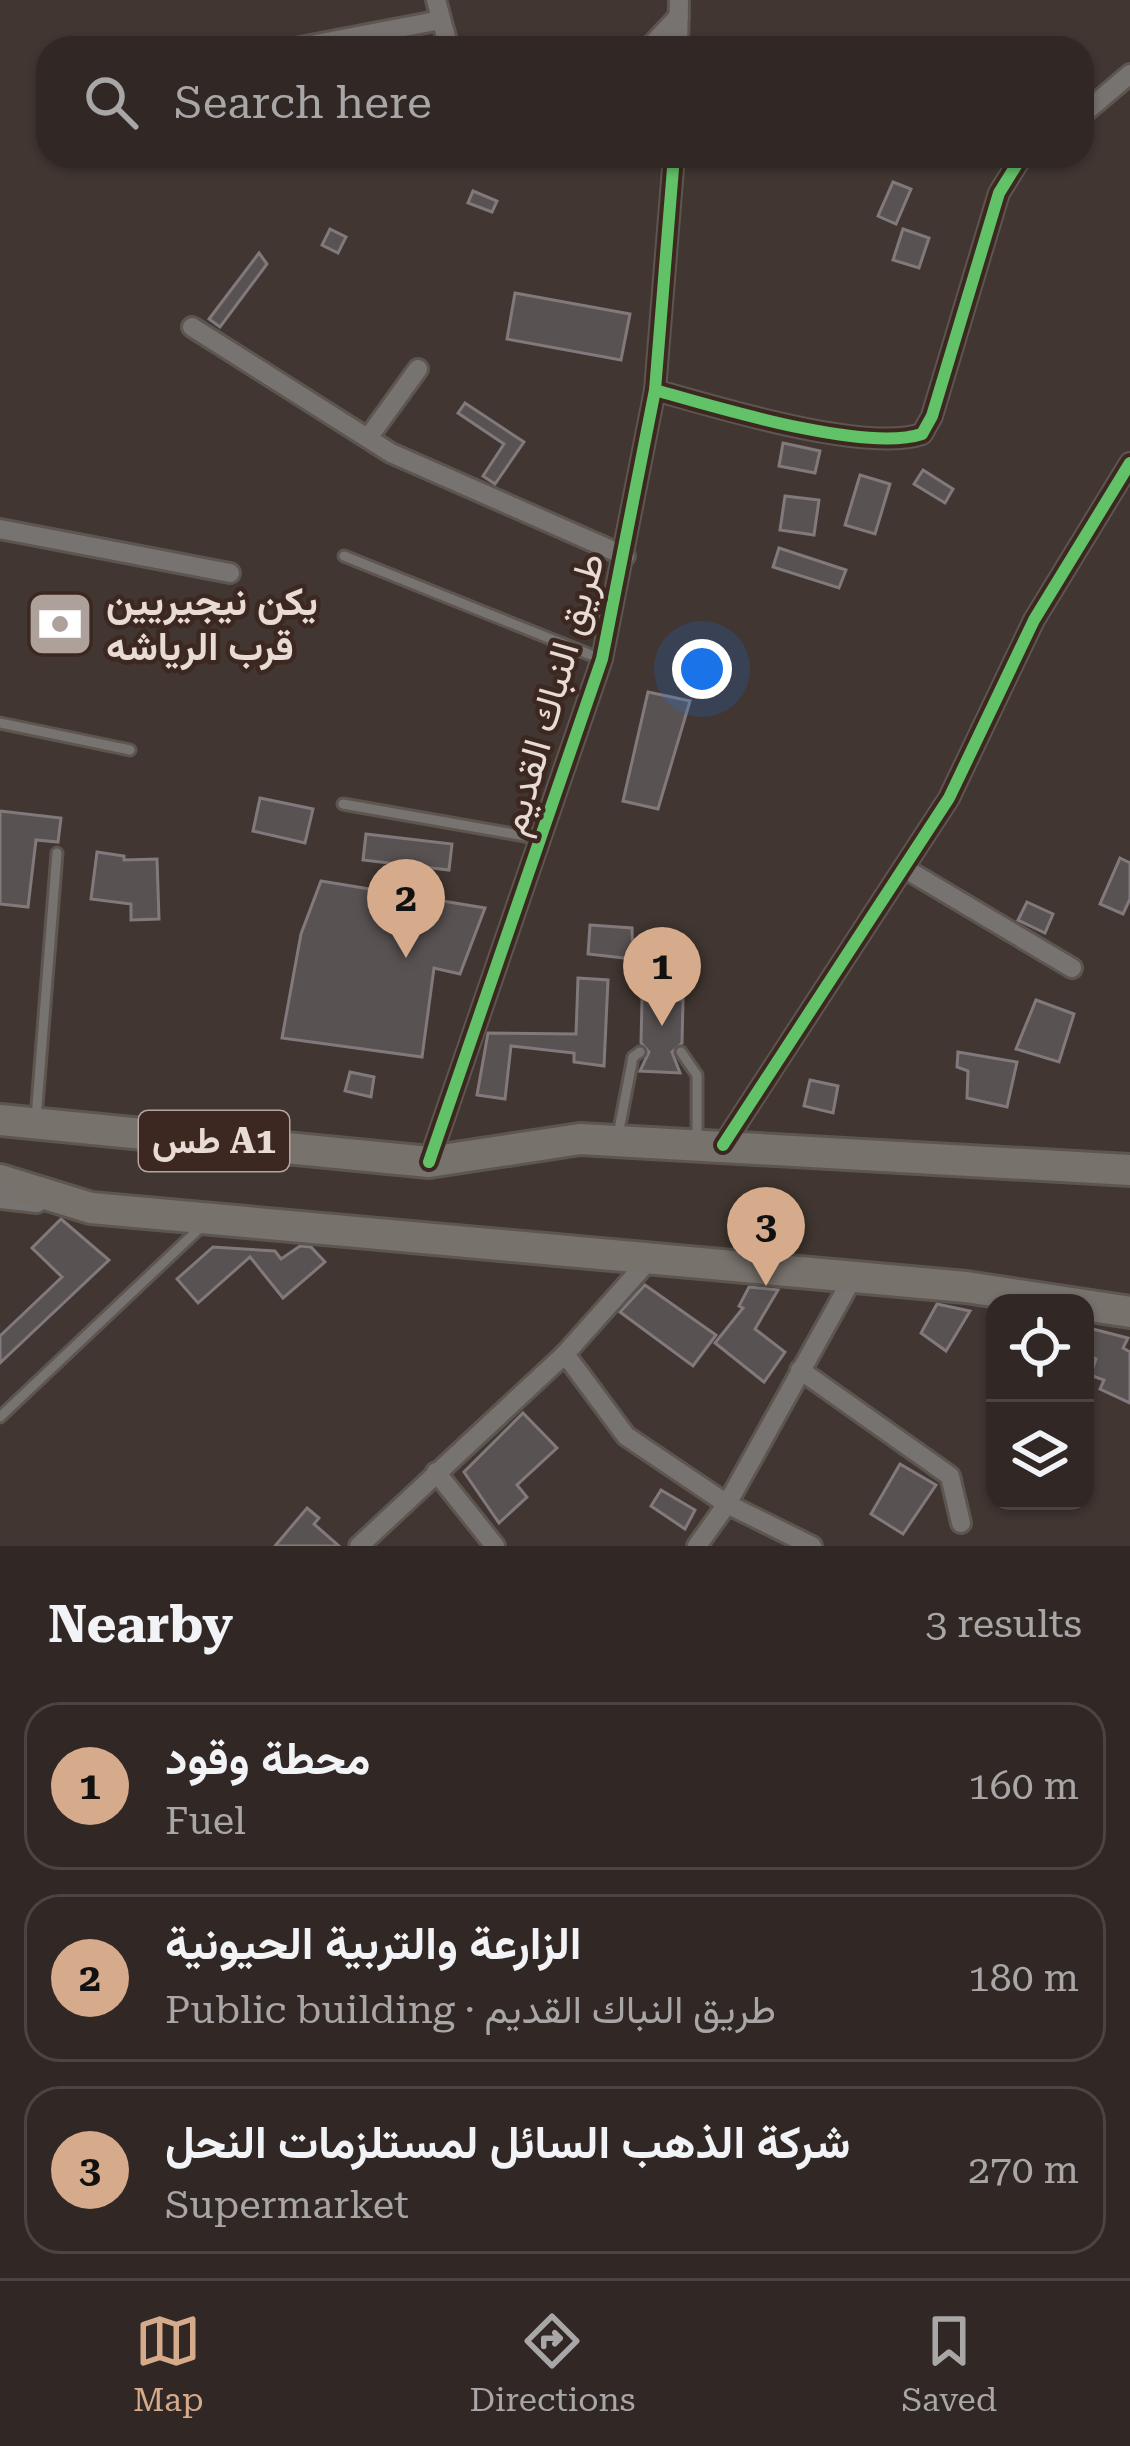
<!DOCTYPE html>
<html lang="en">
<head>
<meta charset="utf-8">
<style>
  body { margin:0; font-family:"Roboto Serif",Vazirmatn,serif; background:#39302d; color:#f1f3f6 }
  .controls { position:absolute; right:36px; bottom:36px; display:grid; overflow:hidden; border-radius:24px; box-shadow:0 3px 9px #0004 }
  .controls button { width:108px; height:108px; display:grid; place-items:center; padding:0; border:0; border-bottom:3px solid #4c4442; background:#312825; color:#f1f3f6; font:60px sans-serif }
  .you { position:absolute; left:702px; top:669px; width:42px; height:42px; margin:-30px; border:9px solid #fff; border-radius:50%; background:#1a73e8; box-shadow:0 0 0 18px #1a73e833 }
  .badge { display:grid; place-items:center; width:78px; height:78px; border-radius:50%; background:#d6ab8b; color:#111; font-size:39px; font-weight:700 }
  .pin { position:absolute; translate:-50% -99px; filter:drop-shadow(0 3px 6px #0008) }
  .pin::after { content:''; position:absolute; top:63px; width:42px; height:36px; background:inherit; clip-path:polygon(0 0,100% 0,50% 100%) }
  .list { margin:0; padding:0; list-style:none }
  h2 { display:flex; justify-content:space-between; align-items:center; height:156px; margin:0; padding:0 48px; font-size:51px }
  h2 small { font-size:39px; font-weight:400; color:#a8a6a7 }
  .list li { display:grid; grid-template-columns:78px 1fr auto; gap:36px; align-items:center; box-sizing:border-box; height:168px; margin:0 24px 24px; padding:0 24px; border:3px solid #4c4442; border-radius:36px }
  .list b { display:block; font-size:45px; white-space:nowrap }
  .list p { margin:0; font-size:39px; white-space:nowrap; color:#a8a6a7 }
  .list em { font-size:39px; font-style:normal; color:#a8a6a7 }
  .icon { flex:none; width:66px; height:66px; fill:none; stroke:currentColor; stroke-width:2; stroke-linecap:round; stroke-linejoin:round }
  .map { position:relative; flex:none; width:1130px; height:1546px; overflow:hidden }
  .search { position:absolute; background:#312825; box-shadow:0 3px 9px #0004; left:36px; right:36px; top:36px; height:132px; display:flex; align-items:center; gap:30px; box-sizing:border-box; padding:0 42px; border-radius:36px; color:#a8a6a7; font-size:45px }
  .sheet { height:732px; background:#312825 }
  nav { display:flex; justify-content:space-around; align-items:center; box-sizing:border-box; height:168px; border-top:3px solid #4c4442; background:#312825; font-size:33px; color:#a8a6a7 }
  nav a { display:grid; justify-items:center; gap:6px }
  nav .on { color:#d6ab8b }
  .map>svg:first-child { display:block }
  .building { fill:#595253; stroke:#81797b; stroke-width:3 }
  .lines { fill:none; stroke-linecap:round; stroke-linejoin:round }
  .service-casing { stroke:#5d5550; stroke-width:15 }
  .minor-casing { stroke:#5d5550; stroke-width:24 }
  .trunk-casing { stroke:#5d5550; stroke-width:36 }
  .service { stroke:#777370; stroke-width:9 }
  .minor { stroke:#777370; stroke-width:18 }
  .trunk { stroke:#78726c; stroke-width:30 }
  .cycleway-casing { stroke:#3c2821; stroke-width:20 }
  .cycleway { stroke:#61c268; stroke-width:12 }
  .labels { text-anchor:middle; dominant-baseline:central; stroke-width:9; stroke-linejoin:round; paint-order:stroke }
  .shield { fill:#3c2821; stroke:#b4a5a0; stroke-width:3 }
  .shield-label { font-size:36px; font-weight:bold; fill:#e8dbd6 }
  .poi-label { font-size:39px; font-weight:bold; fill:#e8dbd6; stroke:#3c2821; text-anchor:start }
  .street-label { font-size:39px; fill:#e8dbd6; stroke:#3c2821 }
</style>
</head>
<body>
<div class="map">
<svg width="1130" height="1546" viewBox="0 0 1130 1546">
  <rect width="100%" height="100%" fill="#413631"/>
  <!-- building -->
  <g class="building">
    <polygon points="893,182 911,189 896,224 878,216"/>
    <polygon points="473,191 497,201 492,212 468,203"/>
    <polygon points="330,229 346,237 338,253 322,245"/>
    <polygon points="903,229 929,238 919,268 893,260"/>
    <polygon points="259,253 267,264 220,327 209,319"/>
    <polygon points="515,293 630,314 621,360 507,339"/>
    <polygon points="465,403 524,442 495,484 483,476 504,444 458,413"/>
    <polygon points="783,443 820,451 815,473 779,466"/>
    <polygon points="923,470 953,489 945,503 914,484"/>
    <polygon points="860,475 890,484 875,534 845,525"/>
    <polygon points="785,496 819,500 814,535 780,530"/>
    <polygon points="779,548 846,570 839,588 773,567"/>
    <polygon points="648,692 690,701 658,809 623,801"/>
    <polygon points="260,798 313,809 305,843 253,831"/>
    <polygon points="0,811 61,818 58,842 36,840 28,907 0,904"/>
    <polygon points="366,834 452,844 449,870 363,860"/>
    <polygon points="97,852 124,856 124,860 157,859 159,919 131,920 131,904 91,899"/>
    <polygon points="1120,858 1130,863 1130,899 1123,914 1100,904"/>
    <polygon points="321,881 485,908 460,974 434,968 422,1057 282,1038 301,934"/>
    <polygon points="1027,902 1053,914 1045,933 1018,920"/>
    <polygon points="590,925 632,928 633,959 588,954"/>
    <polygon points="578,978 608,980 604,1066 574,1062 574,1053 511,1046 505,1099 477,1095 488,1033 576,1034"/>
    <polygon points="642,999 683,1000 682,1043 672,1052 680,1073 640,1071 649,1052 641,1043"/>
    <polygon points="1036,1000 1074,1014 1059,1062 1016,1049"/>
    <polygon points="958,1052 1017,1062 1007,1107 967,1098 968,1071 957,1067"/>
    <polygon points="350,1072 374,1077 371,1097 345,1091"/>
    <polygon points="810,1080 838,1086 833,1113 804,1106"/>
    <polygon points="61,1219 109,1260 0,1363 0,1336 62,1277 32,1248"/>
    <polygon points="300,1246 311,1247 325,1262 283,1298 250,1257 198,1303 177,1279 213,1247 275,1251 281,1259"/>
    <polygon points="645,1285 716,1335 693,1366 620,1312"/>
    <polygon points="749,1287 778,1290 755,1329 785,1352 764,1382 715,1343 743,1308 739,1306"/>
    <polygon points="937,1304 970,1311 946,1351 921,1333"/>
    <polygon points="1085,1327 1128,1338 1123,1348 1130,1352 1130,1403 1100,1389 1104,1380 1090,1375 1096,1359 1085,1354"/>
    <polygon points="523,1413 557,1448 517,1485 527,1497 499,1523 464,1472"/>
    <polygon points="900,1464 936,1485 903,1534 871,1514"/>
    <polygon points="661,1490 695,1510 685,1529 651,1506"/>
    <polygon points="307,1508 319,1518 314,1524 339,1546 275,1546"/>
  </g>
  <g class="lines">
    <defs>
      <g id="service">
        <polyline points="344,556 601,659"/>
        <polyline points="0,723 130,750"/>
        <polyline points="343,804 542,839"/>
        <polyline points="681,1052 697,1075 697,1138"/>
        <polyline points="36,1118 57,853"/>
        <polyline points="618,1135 633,1057 640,1052"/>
        <polyline points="0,1417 201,1227"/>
      </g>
      <g id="minor">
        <polyline points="436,0 449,48"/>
        <polyline points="295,48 441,20"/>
        <polyline points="649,48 679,16"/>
        <polyline points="678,48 679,0"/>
        <polyline points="1082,115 1130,74"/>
        <polyline points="514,156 538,156"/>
        <polyline points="192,327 391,453 625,556"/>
        <path d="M 655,390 C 715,407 865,453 922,434 L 932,416 L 999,193 L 1022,156"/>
        <polyline points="368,438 418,369"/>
        <polyline points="0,529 230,573"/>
        <polyline points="904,868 1072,968"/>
        <polyline points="723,1145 949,798 1034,620 1130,463"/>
        <polyline points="429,1162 602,659 655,390 674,156"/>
        <polyline points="0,1199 37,1203"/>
        <polyline points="565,1354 626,1436 727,1504 697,1546"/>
        <polyline points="800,1370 950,1476 961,1523"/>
        <polyline points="436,1472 495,1546"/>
        <polyline points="359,1546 565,1354 649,1260"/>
        <polyline points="812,1546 727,1504 852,1279"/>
      </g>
      <g id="trunk">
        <polyline points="0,1120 429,1162 580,1139 1130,1170"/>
        <polyline points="0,1180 91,1208 966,1287 1130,1312"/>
      </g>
    </defs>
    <!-- service casing -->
    <use href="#service" class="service-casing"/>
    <!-- minor casing -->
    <use href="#minor" class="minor-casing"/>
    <!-- trunk casing -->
    <use href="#trunk" class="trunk-casing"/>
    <!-- service -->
    <use href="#service" class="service"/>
    <!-- minor -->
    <use href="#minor" class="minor"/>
    <!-- trunk -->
    <use href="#trunk" class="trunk"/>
    <defs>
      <g id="cycleway">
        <path d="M 655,390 C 715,407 865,453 922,434 L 932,416 L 999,193 L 1022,156"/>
        <polyline points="723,1145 949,798 1034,620 1130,463"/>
        <polyline points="429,1162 602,659 655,390 674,156"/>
      </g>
    </defs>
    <!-- cycleway casing -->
    <use href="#cycleway" class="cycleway-casing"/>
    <!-- cycleway -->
    <use href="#cycleway" class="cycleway"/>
  </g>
  <!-- icons -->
  <defs>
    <symbol id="bank-square" viewBox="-11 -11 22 22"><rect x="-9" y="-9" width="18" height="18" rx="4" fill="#aea19c" stroke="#3c2821"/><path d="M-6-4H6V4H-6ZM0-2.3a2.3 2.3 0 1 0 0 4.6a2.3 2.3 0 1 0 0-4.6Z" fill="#fff"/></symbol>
  </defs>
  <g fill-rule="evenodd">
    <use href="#bank-square" x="22" y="586" width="76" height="76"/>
  </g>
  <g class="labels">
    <!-- shield labels -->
    <rect class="shield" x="139" y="1111" width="150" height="60" rx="9"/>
    <g class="shield-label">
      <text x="214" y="1141">طس A1</text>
    </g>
    <!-- poi labels -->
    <g class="poi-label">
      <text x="106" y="602">يكن نيجيريين<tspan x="106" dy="45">قرب الرياشه</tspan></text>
    </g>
    <!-- street labels -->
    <g class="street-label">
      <text transform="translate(552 694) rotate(-74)">طريق النباك القديم</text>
    </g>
  </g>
</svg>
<div class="controls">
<button><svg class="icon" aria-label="locate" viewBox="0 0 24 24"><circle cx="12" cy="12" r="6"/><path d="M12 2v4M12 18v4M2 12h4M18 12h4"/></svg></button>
<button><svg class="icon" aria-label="layers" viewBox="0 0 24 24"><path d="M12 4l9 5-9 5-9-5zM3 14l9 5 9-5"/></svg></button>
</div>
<div class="you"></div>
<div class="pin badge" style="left:662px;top:1026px">1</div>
<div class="pin badge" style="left:406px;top:958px">2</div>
<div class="pin badge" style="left:766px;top:1286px">3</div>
<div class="search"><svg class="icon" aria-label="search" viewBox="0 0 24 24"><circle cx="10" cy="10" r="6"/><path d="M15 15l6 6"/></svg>Search here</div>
</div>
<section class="sheet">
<h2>Nearby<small>3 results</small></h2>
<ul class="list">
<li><span class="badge">1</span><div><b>محطة وقود</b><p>Fuel</p></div><em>160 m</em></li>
<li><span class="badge">2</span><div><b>الزارعة والتربية الحيونية</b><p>Public building · طريق النباك القديم</p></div><em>180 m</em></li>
<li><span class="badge">3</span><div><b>شركة الذهب السائل لمستلزمات النحل</b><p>Supermarket</p></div><em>270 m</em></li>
</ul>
</section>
<nav>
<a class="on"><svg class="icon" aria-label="map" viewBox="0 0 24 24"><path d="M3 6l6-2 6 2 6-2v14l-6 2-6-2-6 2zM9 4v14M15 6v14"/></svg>Map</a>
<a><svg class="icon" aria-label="directions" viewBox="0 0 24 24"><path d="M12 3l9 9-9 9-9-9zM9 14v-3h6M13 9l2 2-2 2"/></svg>Directions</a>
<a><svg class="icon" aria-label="saved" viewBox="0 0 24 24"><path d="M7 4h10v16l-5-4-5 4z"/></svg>Saved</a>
</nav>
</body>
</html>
